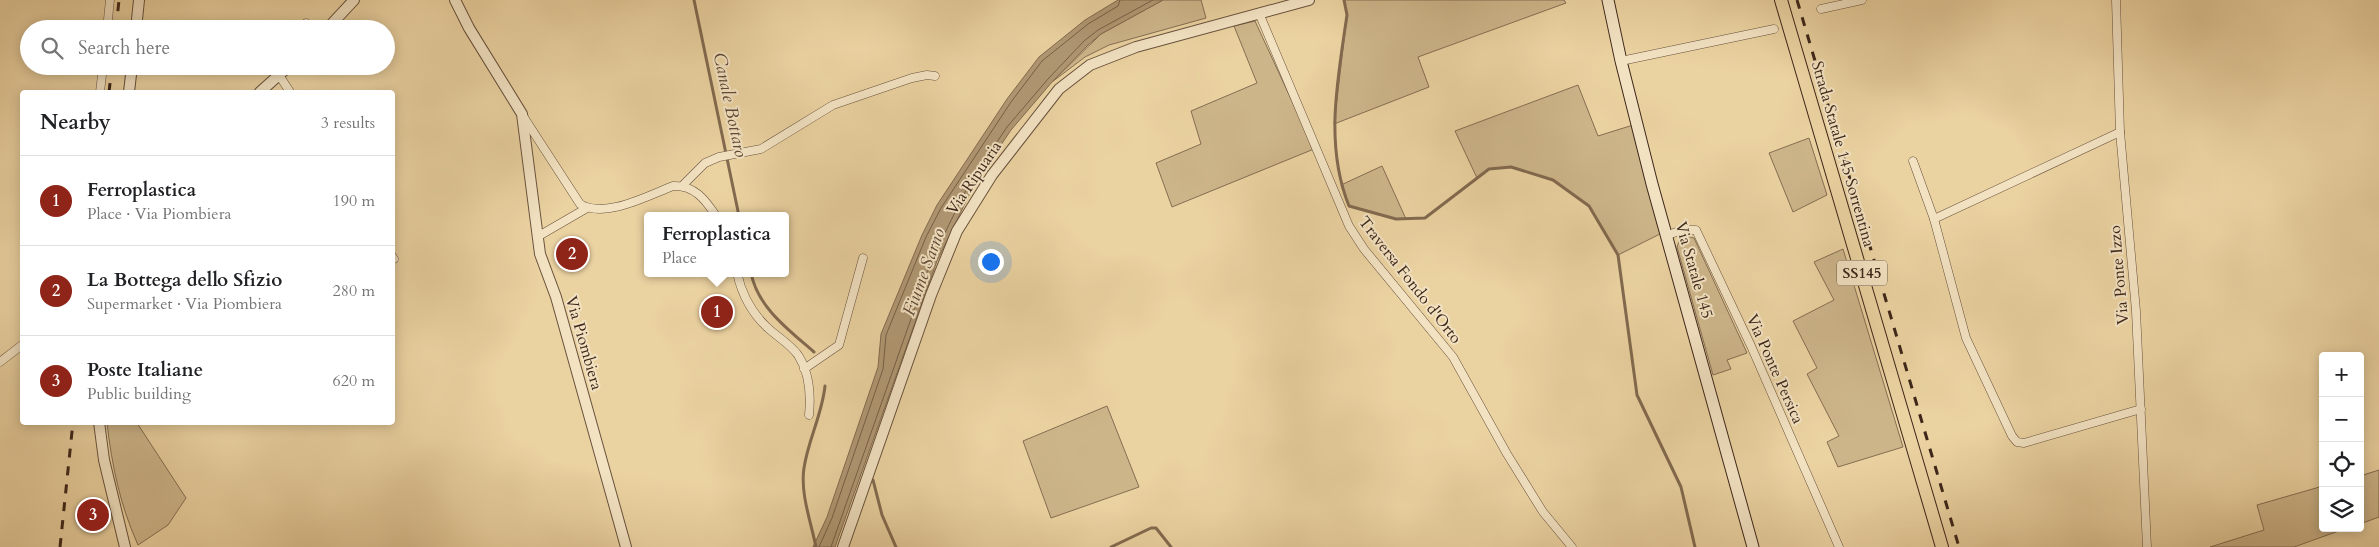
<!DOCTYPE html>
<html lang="en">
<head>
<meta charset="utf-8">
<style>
  body { margin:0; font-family:Cardo,serif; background:#f6f6f6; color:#202124 }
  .controls { position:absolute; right:15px; bottom:15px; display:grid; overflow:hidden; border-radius:5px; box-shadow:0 2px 12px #0003 }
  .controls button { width:45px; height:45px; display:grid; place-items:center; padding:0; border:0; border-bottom:1px solid #e0e0e0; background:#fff; color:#202124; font:25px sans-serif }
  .you { position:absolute; left:990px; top:261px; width:18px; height:18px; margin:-12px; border:4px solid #fff; border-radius:50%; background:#1a73e8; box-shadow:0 0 0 8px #1a73e833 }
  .badge { display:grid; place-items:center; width:32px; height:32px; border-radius:50%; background:#8f2418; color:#fff; font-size:16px; font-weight:700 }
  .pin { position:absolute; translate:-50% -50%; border:2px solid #fff; box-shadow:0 1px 5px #0006 }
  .popup { position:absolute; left:644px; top:212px; width:145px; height:65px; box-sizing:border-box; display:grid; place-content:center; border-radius:5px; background:#fff; filter:drop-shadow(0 1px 4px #0005); font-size:16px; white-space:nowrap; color:#757577 }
  .popup b { font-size:19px; color:#202124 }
  .popup::after { content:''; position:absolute; left:50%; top:100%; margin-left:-10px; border:10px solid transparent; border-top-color:#fff }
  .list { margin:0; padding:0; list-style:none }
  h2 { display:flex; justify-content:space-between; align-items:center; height:65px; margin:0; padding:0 20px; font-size:21px }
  h2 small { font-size:16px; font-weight:400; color:#757577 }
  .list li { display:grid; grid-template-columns:32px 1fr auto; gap:15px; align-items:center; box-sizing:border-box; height:90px; padding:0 20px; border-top:1px solid #e0e0e0 }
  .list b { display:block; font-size:19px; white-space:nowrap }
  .list p { margin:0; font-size:16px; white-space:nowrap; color:#757577 }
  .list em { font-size:16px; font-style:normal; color:#757577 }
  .icon { flex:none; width:28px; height:28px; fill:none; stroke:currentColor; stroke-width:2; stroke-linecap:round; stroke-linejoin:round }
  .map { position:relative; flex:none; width:2379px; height:547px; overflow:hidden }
  .search { position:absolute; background:#fff; box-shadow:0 2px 12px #0003; left:20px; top:20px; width:375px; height:55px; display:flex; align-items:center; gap:12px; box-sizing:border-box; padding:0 18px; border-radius:28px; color:#757577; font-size:19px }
  .panel { position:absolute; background:#fff; box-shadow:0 2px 12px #0003; left:20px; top:90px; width:375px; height:335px; border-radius:5px }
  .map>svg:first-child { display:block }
  .green { fill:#cdb58a; stroke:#856e52 }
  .water { fill:#b09873; stroke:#826a4f }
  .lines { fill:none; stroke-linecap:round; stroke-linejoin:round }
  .shore { stroke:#765f46; stroke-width:1 }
  .stream { stroke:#826a4f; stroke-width:3 }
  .minor-casing { stroke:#68513c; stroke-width:9 }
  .tertiary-casing { stroke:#68513c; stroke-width:12 }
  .secondary-casing { stroke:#3d261a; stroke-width:13 }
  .trunk-casing { stroke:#3d261a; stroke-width:14 }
  .minor { stroke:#f2e2c2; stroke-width:8 }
  .tertiary { stroke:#f2e2c2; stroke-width:10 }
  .secondary { stroke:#f2e2c2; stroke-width:11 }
  .trunk { stroke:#ebd2a1; stroke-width:12 }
  .rail { stroke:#3d261a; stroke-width:3; stroke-dasharray:9 9; stroke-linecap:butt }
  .labels { text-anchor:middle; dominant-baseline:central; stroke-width:4; stroke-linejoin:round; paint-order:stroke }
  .shield { fill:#f2e2c2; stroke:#735e4c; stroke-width:1 }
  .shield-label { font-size:15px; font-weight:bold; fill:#3d261a }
  .street-label { font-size:16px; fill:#3d261a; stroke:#f2e2c2 }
  .water-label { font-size:18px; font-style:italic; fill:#604835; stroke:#f2e2c2 }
</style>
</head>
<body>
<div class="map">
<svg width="2379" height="547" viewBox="0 0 2379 547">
  <rect width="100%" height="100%" fill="#ebd2a1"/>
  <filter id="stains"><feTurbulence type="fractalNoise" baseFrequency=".004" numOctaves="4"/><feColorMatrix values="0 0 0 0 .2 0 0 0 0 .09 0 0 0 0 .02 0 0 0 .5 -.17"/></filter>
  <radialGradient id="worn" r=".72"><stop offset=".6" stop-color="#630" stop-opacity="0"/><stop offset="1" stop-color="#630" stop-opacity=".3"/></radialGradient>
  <!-- green -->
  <g class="green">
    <polygon points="1163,0 1201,0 1206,18 1109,45 1085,57 1052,82 1101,34"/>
    <polygon points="1344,0 1564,0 1566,3 1418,57 1429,87 1334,124 1347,15"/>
    <polygon points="1255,21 1314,149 1172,207 1156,163 1201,144 1191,111 1257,83 1234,26"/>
    <polygon points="1578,85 1598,136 1633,125 1660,234 1618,255 1589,206 1553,180 1511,167 1489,169 1477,178 1455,131"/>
    <polygon points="1809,138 1827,195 1793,212 1769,153"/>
    <polygon points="1382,166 1406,219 1396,219 1349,206 1341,185"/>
    <polygon points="1687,236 1694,238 1747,353 1727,360 1731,369 1713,375 1677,247 1680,239"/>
    <polygon points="1843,249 1903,447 1838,467 1827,442 1839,436 1807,374 1817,368 1793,321 1834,300 1814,262"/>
    <polygon points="1107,406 1139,487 1051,518 1023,441"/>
    <path d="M 107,423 L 137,423 L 186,498 L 168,525 L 138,545 C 120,505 112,466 107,423 Z"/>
    <polygon points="2379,470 2379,517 2360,524 2360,476"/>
    <polygon points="2323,486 2323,528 2347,528 2294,547 2210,547 2264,530 2257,505"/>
  </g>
  <!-- water -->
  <polygon class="water" points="1118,0 1163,0 1101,34 1088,45 1052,82 1011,130 974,185 937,261 835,547 813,547 827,517 878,367 881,334 922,235 937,205 1007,99 1039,57 1085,20"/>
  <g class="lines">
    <!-- shore -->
    <g class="shore">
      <polyline points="819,547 832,518 883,369 886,335 926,237 941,208 1011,102 1042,61 1088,24 1118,6 1120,0"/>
      <polyline points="831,547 932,259 970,182 1007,127 1048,79 1084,41 1098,30 1153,0"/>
    </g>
    <!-- stream -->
    <g class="stream">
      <polyline points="694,0 739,216"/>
      <path d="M 1344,0 L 1347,15 C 1338,78 1324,144 1349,206 L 1396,219 L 1425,218 L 1489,169 L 1511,167 L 1553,180 L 1589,206 L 1618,255 L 1637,395 L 1681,487 L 1695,547"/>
      <path d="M 751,273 C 758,308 789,330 814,352"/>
      <polyline points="873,480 882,515 896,547"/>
      <path d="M 816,547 C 811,522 800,493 804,468 C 808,440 822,415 825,386"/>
      <polyline points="1111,547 1151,528 1156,528 1171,547"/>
    </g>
    <defs>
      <g id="minor">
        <polyline points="2116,0 2120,132 2136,311 2147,547"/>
        <polyline points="1821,9 1862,0"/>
        <polyline points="1259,13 1349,226 1364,249 1453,357 1507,454 1543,512 1572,547"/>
        <polyline points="306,23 310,29"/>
        <polyline points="107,29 110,0"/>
        <polyline points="1621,61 1774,29"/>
        <polyline points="279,75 290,92"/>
        <polyline points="100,92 103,66"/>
        <path d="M 523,116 L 580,204 C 605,219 647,196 673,186 C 694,185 705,199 716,216"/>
        <polyline points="1913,161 1934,219 1966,338 2012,436 2017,442 2024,443 2141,409"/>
        <polyline points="682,186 705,163 719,157 761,149 833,105 912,78 927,75 935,76"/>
        <polyline points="1934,219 2120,132"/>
        <polyline points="1668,235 1682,230 1696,230 1751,346 1839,547"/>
        <polyline points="537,237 587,208"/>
        <polyline points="392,256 394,259"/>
        <path d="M 737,273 C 742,295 752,314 769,329 C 779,338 790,344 798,355 C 809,372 811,395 809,415"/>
        <polyline points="0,362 22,345"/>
        <polyline points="804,369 839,345 863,258"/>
      </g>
      <g id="tertiary">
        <polyline points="455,0 469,28 522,114 540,254 556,297 626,547"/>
        <polyline points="136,29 139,0"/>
        <polyline points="327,29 354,0"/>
        <polyline points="129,92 132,66"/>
        <polyline points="260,92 289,66"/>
        <polyline points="99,422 104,460 125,547"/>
        <polyline points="843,547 931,295 957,231 992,175 1059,89 1090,65 1136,47 1309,0"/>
      </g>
      <polyline id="secondary" points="1608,0 1621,61 1652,184 1753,547"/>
      <polyline id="trunk" points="1781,0 1942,547"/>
    </defs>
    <!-- minor casing -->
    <use href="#minor" class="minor-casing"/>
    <!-- tertiary casing -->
    <use href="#tertiary" class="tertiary-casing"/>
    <!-- secondary casing -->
    <use href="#secondary" class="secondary-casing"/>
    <!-- trunk casing -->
    <use href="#trunk" class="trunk-casing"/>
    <!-- minor -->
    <use href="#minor" class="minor"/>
    <!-- tertiary -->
    <use href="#tertiary" class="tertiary"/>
    <!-- secondary -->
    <use href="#secondary" class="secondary"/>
    <!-- trunk -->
    <use href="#trunk" class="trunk"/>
    <!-- rail -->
    <g class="rail">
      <polyline points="1797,0 1959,547"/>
      <polyline points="116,29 119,0"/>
      <polyline points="109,92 112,66"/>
      <polyline points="60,547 73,422"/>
    </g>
  </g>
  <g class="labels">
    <!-- shield labels -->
    <rect class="shield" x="1837" y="260.5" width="50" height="25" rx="4"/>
    <g class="shield-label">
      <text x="1862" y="273">SS145</text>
    </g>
    <!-- street labels -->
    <g class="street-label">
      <text transform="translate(1843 154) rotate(74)">Strada Statale 145 Sorrentina</text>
      <text transform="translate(974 178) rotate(-56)">Via Ripuaria</text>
      <text transform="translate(1694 270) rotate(74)">Via Statale 145</text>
      <text transform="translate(2119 275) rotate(-95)">Via Ponte Izzo</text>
      <text transform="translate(1410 280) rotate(52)">Traversa Fondo d'Orto</text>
      <text transform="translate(584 343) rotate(74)">Via Piombiera</text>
      <text transform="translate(1775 369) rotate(66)">Via Ponte Persica</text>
    </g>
    <!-- water labels -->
    <g class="water-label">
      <text transform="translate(730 105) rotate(78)">Canale Bottaro</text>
      <text transform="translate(924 272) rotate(-70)">Fiume Sarno</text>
    </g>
  </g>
  <rect width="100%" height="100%" filter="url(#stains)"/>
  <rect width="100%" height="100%" fill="url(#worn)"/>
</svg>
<div class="controls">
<button>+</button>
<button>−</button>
<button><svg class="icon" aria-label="locate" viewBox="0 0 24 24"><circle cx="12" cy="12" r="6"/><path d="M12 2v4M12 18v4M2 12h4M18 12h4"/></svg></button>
<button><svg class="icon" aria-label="layers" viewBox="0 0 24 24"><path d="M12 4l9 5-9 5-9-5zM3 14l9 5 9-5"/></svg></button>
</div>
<div class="you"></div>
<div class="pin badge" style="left:717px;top:312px">1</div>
<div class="popup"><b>Ferroplastica</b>Place</div>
<div class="pin badge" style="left:572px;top:254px">2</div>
<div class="pin badge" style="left:93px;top:515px">3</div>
<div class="search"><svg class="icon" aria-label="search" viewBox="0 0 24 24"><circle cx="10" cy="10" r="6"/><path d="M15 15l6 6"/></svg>Search here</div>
<section class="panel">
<h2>Nearby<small>3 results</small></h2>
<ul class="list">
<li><span class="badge">1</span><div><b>Ferroplastica</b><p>Place · Via Piombiera</p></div><em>190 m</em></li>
<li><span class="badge">2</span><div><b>La Bottega dello Sfizio</b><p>Supermarket · Via Piombiera</p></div><em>280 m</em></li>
<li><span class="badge">3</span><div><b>Poste Italiane</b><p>Public building</p></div><em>620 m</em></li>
</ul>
</section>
</div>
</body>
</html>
